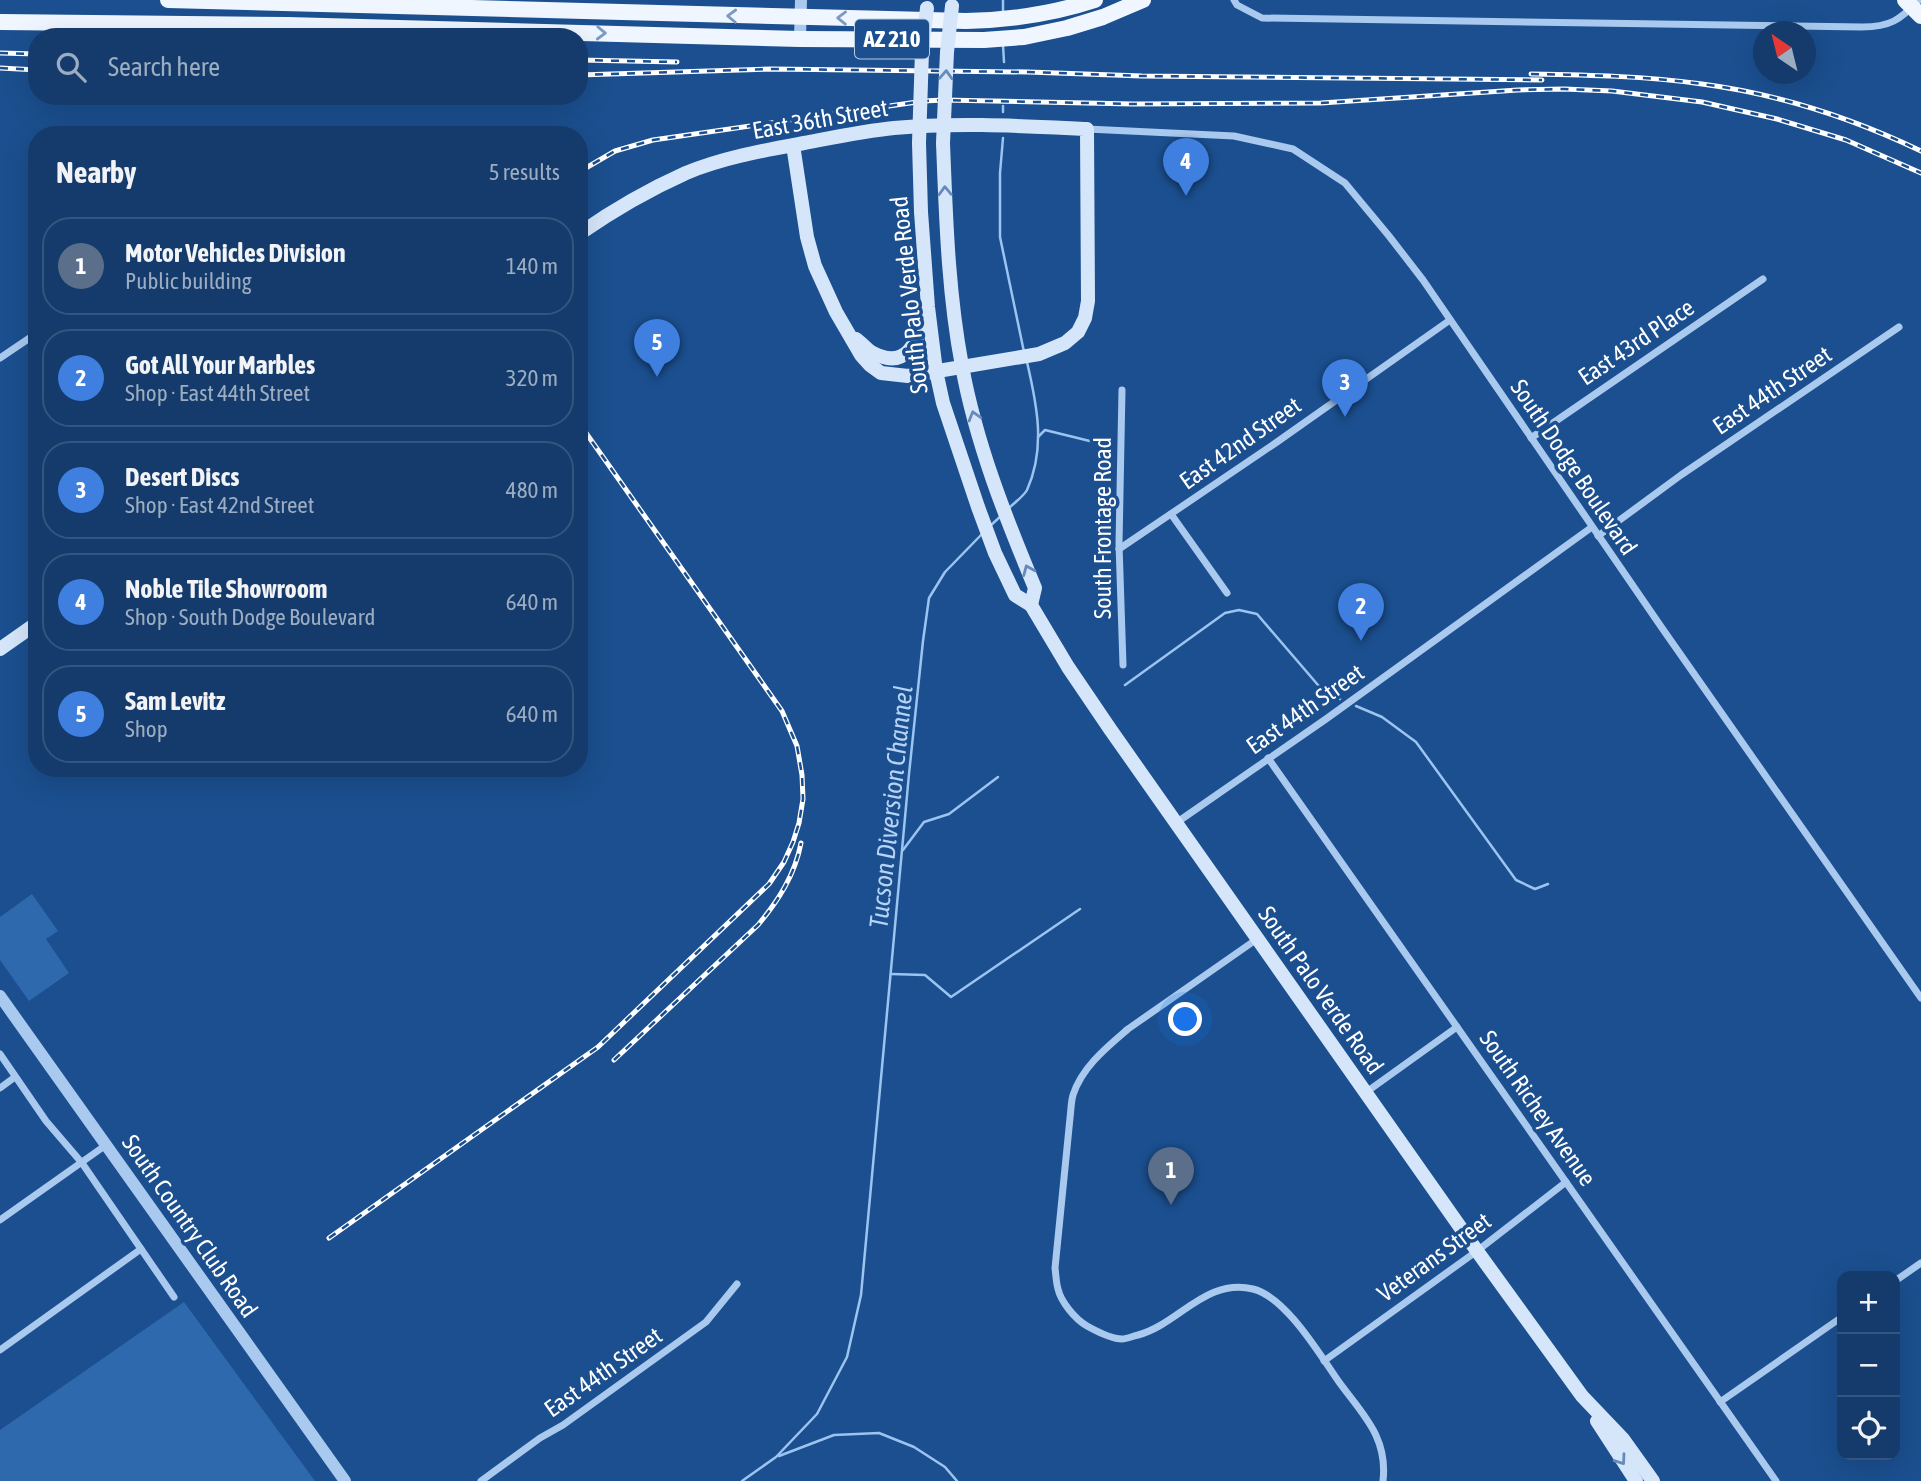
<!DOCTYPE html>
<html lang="en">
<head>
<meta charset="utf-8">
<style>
  body { margin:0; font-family:"Asap Condensed",sans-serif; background:#214673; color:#f1f3f6 }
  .controls { position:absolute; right:21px; bottom:21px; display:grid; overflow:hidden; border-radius:14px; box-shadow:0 7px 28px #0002 }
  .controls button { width:63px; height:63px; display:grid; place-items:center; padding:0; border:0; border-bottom:2px solid #33557e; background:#143b6b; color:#f1f3f6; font:35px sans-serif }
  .compass { position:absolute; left:1753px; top:21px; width:63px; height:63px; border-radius:50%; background:#143b6b; box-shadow:0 7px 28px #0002; rotate:325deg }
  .you { position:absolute; left:1186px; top:1020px; width:24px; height:24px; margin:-18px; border:5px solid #fff; border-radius:50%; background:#1a73e8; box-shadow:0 0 0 10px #1a73e833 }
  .badge { display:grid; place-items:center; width:46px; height:46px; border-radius:50%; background:#ffd166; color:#fff; font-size:23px; font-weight:700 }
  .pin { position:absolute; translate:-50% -58px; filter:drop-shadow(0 2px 4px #0008) }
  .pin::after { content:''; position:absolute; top:37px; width:24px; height:21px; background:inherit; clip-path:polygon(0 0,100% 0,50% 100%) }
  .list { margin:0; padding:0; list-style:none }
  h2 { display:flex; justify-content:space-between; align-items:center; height:91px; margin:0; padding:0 28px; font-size:30px }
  h2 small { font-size:23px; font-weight:400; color:#9dadc1 }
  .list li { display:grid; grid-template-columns:46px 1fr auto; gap:21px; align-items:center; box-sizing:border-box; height:98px; margin:0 14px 14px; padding:0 14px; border:2px solid #33557e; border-radius:28px }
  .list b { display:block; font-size:26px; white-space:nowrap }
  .list p { margin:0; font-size:23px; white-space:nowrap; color:#9dadc1 }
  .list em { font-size:23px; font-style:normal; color:#9dadc1 }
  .icon { flex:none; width:38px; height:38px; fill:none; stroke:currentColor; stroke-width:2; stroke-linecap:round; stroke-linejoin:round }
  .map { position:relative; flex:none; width:1921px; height:1481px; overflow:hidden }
  .search { position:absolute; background:#143b6b; box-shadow:0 7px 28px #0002; left:28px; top:28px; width:560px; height:77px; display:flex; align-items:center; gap:18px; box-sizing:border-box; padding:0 24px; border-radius:28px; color:#9dadc1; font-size:26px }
  .panel { position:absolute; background:#143b6b; box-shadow:0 7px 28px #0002; left:28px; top:126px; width:560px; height:651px; border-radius:28px }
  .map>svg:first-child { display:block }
  .green { fill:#2e69ad }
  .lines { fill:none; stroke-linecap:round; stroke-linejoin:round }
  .stream { stroke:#9cc4f0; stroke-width:2.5 }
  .minor { stroke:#a9c9ee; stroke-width:7 }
  .tertiary { stroke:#a9c9ee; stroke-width:12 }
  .secondary { stroke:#d6e6fa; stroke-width:14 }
  .primary { stroke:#f0f6ff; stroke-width:16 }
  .rail-casing { stroke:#fff; stroke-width:5 }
  .rail { stroke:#1b4f8f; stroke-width:2.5; stroke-dasharray:8; stroke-linecap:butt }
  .secondary-bridge { stroke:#d6e6fa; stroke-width:14 }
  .oneway { stroke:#7b9ac1 }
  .oneway2 { stroke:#668bba }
  .labels { text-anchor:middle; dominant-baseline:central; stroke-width:7; stroke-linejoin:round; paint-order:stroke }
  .shield { fill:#1b4f8f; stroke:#bbcadd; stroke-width:2 }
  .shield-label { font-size:23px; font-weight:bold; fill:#fff }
  .street-label { font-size:24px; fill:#fff; stroke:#1b4f8f }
  .water-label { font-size:26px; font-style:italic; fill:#b5d3f5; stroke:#1b4f8f }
</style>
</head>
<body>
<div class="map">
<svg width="1921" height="1481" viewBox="0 0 1921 1481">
  <rect width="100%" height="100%" fill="#1b4f8f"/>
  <!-- green -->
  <g class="green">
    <polygon points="32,894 58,931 46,939 69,973 29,1001 0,960 0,917"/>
    <polygon points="184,1302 315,1481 0,1481 0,1430"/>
  </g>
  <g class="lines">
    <!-- stream -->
    <g class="stream">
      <polyline points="1003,0 1003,14"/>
      <polyline points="1003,45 1004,62"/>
      <polyline points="1003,106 1003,112"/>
      <polyline points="1003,138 1000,173 1000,237 1024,352"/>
      <polyline points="1038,437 1045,430 1106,445"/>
      <path d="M 1008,509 C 1014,503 1023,497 1027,490 C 1046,448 1037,405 1027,362"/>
      <polyline points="990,526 1001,516"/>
      <polyline points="1125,685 1225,613 1239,610 1257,614 1324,692 1340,699"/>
      <polyline points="1356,706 1382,717 1416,742 1516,880 1535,889 1548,884"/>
      <polyline points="903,850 924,822 949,814 998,777"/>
      <polyline points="891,974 925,975 951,997 1080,909"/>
      <polyline points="779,1456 834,1435 879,1433 914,1447 945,1467 957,1481"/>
      <polyline points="742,1481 776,1457 817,1414 847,1357 861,1295 909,774 923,641 929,598 945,572 983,533"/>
    </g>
    <!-- minor -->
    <g class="minor">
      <path d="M 1234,0 L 1237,5 L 1262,18 L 1862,27 C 1890,27 1900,20 1919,0"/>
      <polyline points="1087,129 1234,136 1293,149 1345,183 1389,236 1423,280 1662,628 1921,998"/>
      <polyline points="0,358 37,333"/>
      <polyline points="1122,390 1119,544 1123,665"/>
      <polyline points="1531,438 1763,279"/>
      <polyline points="1171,514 1227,593"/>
      <polyline points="1598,536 1681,475 1899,327"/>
      <polyline points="1119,549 1277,442 1450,320"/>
      <polyline points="1268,758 1776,1481"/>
      <polyline points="1176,823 1326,719 1592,527"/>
      <path d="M 1257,939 L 1128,1029 C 1107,1047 1082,1067 1073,1095 C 1071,1102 1071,1110 1070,1118 L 1055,1268 C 1056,1275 1056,1282 1058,1289 C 1061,1302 1075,1319 1087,1326 C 1096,1331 1111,1339 1122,1339 C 1127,1339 1133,1336 1138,1335 C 1179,1324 1205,1278 1253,1289 C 1286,1297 1320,1355 1339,1382 C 1363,1415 1388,1437 1383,1481"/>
      <polyline points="0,1054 46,1121 82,1163 174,1297"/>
      <polyline points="0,1088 15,1077"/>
      <polyline points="1365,1093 1457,1027"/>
      <polyline points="0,1220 106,1145"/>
      <polyline points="1895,1281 1921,1263"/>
      <polyline points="0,1350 141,1249"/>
      <polyline points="1324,1361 1477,1251 1566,1182"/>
      <polyline points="1720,1402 1842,1317"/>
      <polyline points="481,1481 540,1438 563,1425 706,1322 737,1284"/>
    </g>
    <!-- tertiary -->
    <g class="tertiary">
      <polyline points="800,39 801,0"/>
      <polyline points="0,996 345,1481"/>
    </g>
    <!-- secondary -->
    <g class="secondary">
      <polyline points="919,143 921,212 928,307 936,371 943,403 978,507 995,553 1015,595 1031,605 1068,667 1110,729 1477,1251 1582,1396 1623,1439 1653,1481"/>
      <path d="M 943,143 C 946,218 948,292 962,366 C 976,443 1005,516 1035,588 L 1031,605"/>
      <path d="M 579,234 C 612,211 648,190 686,173 C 722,158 761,151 799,144 C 831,138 863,131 894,128 C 958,122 1023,126 1087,129 L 1088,301 L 1085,318 L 1078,332 L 1065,343 L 1039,354 L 908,376 L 881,373 L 870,365 L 861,355 L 836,312 L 815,266 L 807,237 L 793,145"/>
      <path d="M 856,339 C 862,343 867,350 873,353 C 910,372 918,336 927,311"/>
      <polyline points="0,649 37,623"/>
      <polyline points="1597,1421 1636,1481"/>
    </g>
    <!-- primary -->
    <g class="primary">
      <path d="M 168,0 L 966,21 C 1010,20 1053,14 1095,0"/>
      <polyline points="1905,0 1921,16"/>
      <polyline points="0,22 288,25 800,39 984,40 1024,37 1067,28 1103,17 1143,0"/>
    </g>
    <defs>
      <g id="rail">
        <polyline points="0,53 37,54"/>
        <polyline points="579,60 677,62"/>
        <polyline points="0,68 37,70"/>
        <path d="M 1531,74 C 1588,75 1645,76 1702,84 C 1778,94 1852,118 1921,151"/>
        <polyline points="579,75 771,69 1028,72 1142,76 1542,80"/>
        <polyline points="579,172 615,151 653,140 924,101 943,100 1133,104 1321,103 1518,90 1564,89 1612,91 1702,102 1777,119 1846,140 1921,173"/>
        <path d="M 614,1060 L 758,925 C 778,901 795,875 801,843"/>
        <polyline points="329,1238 598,1047 769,884 784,862 793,842 799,823 803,799 802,775 797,746 782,711 579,423"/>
      </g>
    </defs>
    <!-- rail casing -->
    <use href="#rail" class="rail-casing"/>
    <!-- rail -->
    <use href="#rail" class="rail"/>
    <!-- secondary-bridge -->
    <g class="secondary-bridge">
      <polyline points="919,143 922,51 927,8"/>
      <polyline points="943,143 947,52 952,6"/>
    </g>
  </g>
  <!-- one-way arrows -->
  <defs><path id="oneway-chevron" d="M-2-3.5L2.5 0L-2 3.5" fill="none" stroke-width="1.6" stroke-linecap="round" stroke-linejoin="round" transform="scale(1.75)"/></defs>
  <g class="oneway">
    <use href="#oneway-chevron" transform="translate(732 16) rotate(-178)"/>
    <use href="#oneway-chevron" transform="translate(842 18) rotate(-179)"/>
    <use href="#oneway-chevron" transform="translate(601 33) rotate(2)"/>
  </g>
  <g class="oneway2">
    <use href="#oneway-chevron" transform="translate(946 75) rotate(-87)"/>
    <use href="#oneway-chevron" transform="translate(945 191) rotate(-92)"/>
    <use href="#oneway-chevron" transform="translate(974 416) rotate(-106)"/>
    <use href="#oneway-chevron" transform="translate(1028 570) rotate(-113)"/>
    <use href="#oneway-chevron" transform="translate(1621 1460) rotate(55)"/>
  </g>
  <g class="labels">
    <!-- shield labels -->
    <rect class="shield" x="855" y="19.5" width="74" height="39" rx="5"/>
    <g class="shield-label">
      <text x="892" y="39">AZ 210</text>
    </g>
    <!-- street labels -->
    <g class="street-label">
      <text transform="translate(820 119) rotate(-10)">East 36th Street</text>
      <text transform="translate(909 295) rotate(-96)">South Palo Verde Road</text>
      <text transform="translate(1636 342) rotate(-34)">East 43rd Place</text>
      <text transform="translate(1772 390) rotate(-34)">East 44th Street</text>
      <text transform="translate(1240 443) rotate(-35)">East 42nd Street</text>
      <text transform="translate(1574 467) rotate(56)">South Dodge Boulevard</text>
      <text transform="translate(1102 528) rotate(-90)">South Frontage Road</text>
      <text transform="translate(1305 709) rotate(-35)">East 44th Street</text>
      <text transform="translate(1321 990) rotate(55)">South Palo Verde Road</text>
      <text transform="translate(1538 1108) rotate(55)">South Richey Avenue</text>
      <text transform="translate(190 1226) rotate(55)">South Country Club Road</text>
      <text transform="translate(1434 1257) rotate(-36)">Veterans Street</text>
      <text transform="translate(603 1372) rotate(-35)">East 44th Street</text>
    </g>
    <!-- water labels -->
    <g class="water-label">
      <text transform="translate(891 807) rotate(-84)">Tucson Diversion Channel</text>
    </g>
  </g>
</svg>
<div class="controls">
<button>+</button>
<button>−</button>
<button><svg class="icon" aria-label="locate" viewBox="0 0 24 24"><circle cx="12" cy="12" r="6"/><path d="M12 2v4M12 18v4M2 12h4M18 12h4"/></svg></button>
</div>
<svg class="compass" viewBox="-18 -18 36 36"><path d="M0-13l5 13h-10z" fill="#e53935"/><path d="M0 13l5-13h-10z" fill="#9dadc1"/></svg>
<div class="you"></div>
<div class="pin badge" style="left:1171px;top:1205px;background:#5c6f8a">1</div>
<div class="pin badge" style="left:1361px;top:641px;background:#3f7fe0">2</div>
<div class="pin badge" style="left:1345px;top:417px;background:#3f7fe0">3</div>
<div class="pin badge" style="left:1186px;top:196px;background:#3f7fe0">4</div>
<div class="pin badge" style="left:657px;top:377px;background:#3f7fe0">5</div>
<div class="search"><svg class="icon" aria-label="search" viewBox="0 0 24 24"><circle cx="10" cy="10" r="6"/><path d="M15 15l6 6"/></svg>Search here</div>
<section class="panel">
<h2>Nearby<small>5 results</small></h2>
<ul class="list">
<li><span class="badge" style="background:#5c6f8a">1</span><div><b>Motor Vehicles Division</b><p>Public building</p></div><em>140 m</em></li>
<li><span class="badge" style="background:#3f7fe0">2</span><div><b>Got All Your Marbles</b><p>Shop · East 44th Street</p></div><em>320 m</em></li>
<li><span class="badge" style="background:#3f7fe0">3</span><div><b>Desert Discs</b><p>Shop · East 42nd Street</p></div><em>480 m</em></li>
<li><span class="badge" style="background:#3f7fe0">4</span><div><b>Noble Tile Showroom</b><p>Shop · South Dodge Boulevard</p></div><em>640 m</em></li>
<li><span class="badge" style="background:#3f7fe0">5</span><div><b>Sam Levitz</b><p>Shop</p></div><em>640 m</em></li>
</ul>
</section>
</div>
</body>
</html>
